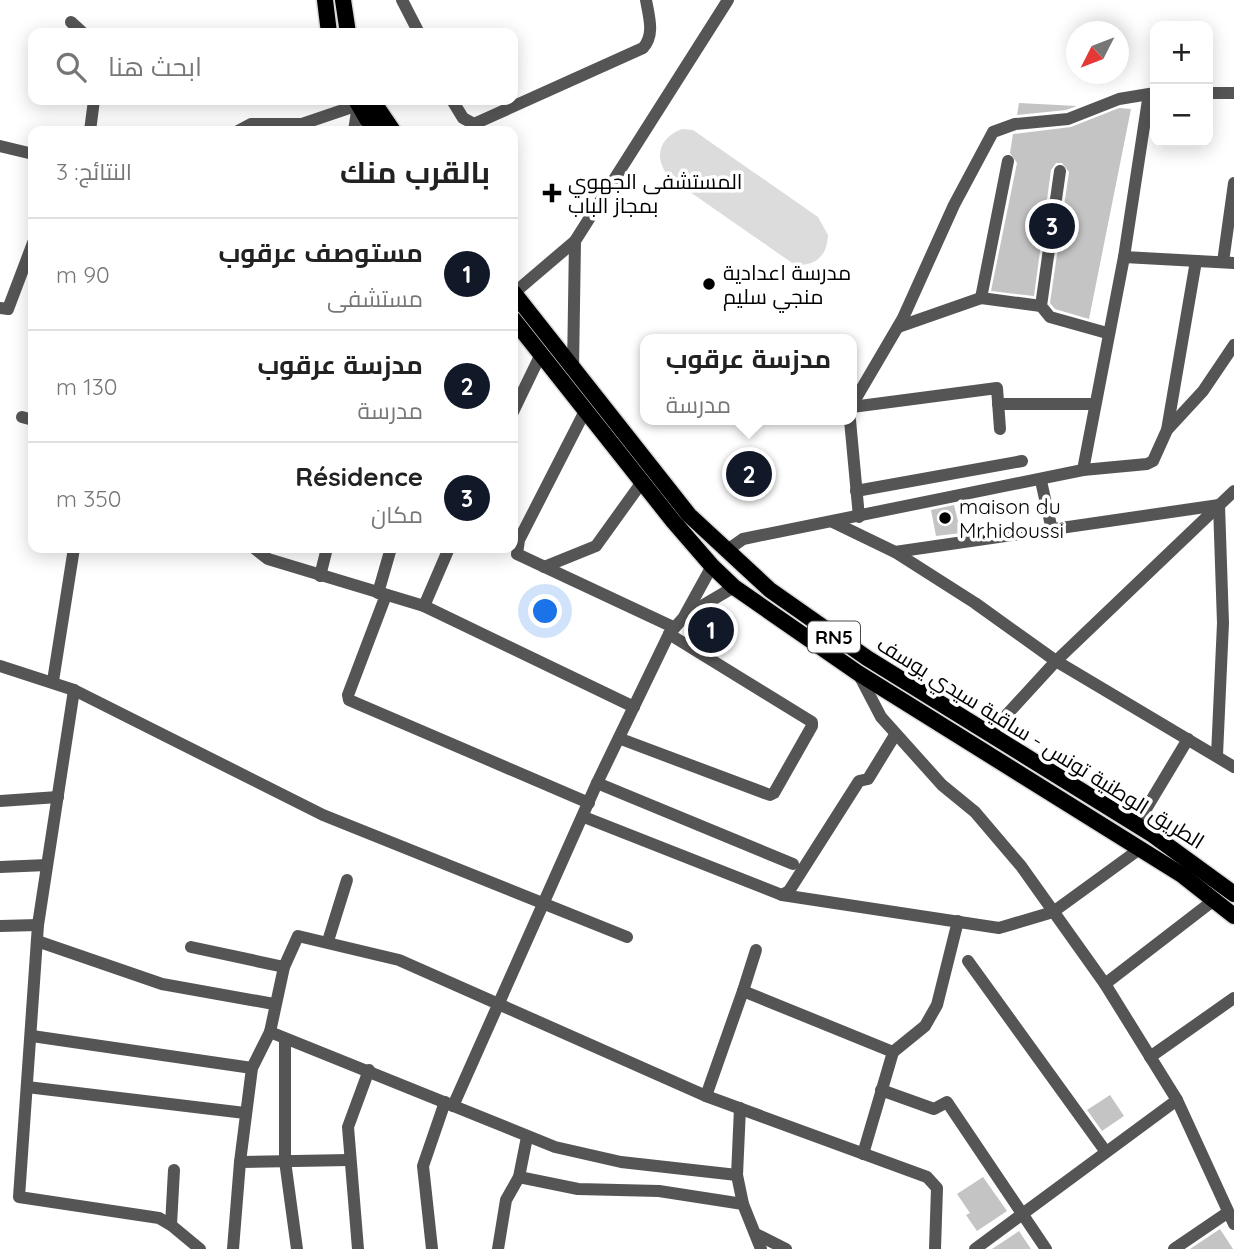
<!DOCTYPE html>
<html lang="ar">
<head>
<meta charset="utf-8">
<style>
  body { margin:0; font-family:Quicksand,Cairo,sans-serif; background:#f6f6f6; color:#222; direction:rtl }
  .controls { position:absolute; right:21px; top:21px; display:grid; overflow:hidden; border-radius:14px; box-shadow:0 4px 18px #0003 }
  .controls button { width:63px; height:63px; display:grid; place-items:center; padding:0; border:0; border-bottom:2px solid #e0e0e0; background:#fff; color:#222; font:35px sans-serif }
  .compass { position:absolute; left:1066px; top:21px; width:63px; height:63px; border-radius:50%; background:#fff; box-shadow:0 4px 18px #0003; rotate:228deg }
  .you { position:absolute; left:546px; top:612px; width:24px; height:24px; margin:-18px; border:5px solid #fff; border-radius:50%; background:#1a73e8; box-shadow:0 0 0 10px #1a73e833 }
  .badge { display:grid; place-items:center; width:46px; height:46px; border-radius:50%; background:#111827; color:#fff; font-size:23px; font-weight:700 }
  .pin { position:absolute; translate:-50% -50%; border:4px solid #fff; box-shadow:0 2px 7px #0006 }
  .popup { position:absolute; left:640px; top:334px; width:217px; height:91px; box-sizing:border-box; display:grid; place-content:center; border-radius:14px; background:#fff; filter:drop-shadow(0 2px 5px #0005); font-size:23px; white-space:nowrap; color:#767676 }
  .popup b { font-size:26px; color:#222 }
  .popup::after { content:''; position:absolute; left:50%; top:100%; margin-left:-14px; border:14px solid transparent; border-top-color:#fff }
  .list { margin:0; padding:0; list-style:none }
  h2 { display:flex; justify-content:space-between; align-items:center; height:91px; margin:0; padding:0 28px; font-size:30px }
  h2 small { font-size:23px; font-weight:400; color:#767676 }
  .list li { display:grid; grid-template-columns:46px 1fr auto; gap:21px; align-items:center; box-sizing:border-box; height:112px; padding:0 28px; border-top:2px solid #e0e0e0 }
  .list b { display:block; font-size:26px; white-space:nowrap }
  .list p { margin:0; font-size:23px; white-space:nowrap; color:#767676 }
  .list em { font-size:23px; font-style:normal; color:#767676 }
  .icon { flex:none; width:38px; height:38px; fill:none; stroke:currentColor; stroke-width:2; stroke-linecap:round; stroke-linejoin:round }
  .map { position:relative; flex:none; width:1234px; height:1249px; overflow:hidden; direction:ltr }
  .search { position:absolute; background:#fff; box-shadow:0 4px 18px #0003; left:28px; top:28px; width:490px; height:77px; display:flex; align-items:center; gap:18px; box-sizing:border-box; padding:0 24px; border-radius:14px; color:#767676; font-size:26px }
  .panel { position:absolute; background:#fff; box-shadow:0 4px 18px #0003; left:28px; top:126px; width:490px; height:427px; border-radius:14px; direction:rtl }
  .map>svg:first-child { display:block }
  .green { fill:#dcdcdc }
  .building { fill:#c4c4c4 }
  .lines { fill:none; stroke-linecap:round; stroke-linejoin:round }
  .major-casing { stroke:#dbdbdb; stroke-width:19 }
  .minor { stroke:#555; stroke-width:12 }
  .major { stroke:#000; stroke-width:16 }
  .poi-dot { fill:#000; stroke:#fff; stroke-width:2.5 }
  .labels { text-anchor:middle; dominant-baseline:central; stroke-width:7; stroke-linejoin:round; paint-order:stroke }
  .shield { fill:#fff; stroke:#4c4c4c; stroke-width:2 }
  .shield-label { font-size:19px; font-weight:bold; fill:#000 }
  .poi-label { font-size:21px; fill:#000; stroke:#fff; text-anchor:start }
  .street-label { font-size:21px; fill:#000; stroke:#fff }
</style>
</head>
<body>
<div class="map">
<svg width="1234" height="1249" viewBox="0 0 1234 1249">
  <rect width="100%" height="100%" fill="#fff"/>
  <!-- green -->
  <path class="green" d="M 682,129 L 693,130 L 818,217 L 828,235 C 827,256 816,266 795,265 L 670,178 C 653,159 658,138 682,129 Z"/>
  <!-- building -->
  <g class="building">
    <polygon points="1019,103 1077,106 1066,110 1017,115"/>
    <polygon points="1119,108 1131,109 1089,319 1055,309 1050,303 1069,172 1062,163 1056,163 1051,170 1034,296 991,291 1017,163 1010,153 1013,134 1071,127"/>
    <polygon points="954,505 961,533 936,536 931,510"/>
    <polygon points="1110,1095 1124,1116 1102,1131 1087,1110"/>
    <polygon points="983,1177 1007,1211 977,1231 966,1215 970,1213 957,1194"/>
    <polygon points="1220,1229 1233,1249 1190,1249"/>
    <polygon points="1019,1231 1031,1249 992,1249"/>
  </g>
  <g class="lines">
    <defs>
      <g id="major">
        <polyline points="325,0 329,33"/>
        <polyline points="343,0 348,33"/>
        <polyline points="356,100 374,131"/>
        <polyline points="372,100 393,131"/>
        <polyline points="513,292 689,515 770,590 867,658 1153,835 1234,894"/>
        <polyline points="513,319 673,521 712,566 734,587 858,673 1182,875 1234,916"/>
      </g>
    </defs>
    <!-- major casing -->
    <use href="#major" class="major-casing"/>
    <!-- minor -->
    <g class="minor">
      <polyline points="402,0 419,33"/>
      <polyline points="71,22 83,33"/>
      <polyline points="1208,93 1234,93"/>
      <path d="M 452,100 L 463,118 L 474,124 L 643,48 C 655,35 649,17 646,0"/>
      <polyline points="90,131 94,100"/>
      <polyline points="238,131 251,124 302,124 358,105"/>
      <polyline points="354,131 358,105"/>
      <polyline points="0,146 33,154"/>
      <polyline points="1008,161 981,298 1041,306"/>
      <polyline points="1060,171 1041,306 1050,317 1107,333"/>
      <polyline points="1124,257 1234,263"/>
      <polyline points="1223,262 1234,183"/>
      <polyline points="514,293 575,241 728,0"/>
      <polyline points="0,308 8,309 33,243"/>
      <polyline points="898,327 981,298"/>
      <polyline points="573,369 575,241"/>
      <polyline points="998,404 1095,404"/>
      <polyline points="852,405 903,318 954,205 993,132 1015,124 1068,119 1119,99 1155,93"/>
      <polyline points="852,407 997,388 1000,429"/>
      <polyline points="585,411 519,540 517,554 673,627"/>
      <polyline points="513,412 540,356"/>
      <polyline points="22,417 33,420"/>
      <polyline points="850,420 859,517"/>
      <polyline points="1167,430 1196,261"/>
      <polyline points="1083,470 1124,257 1148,100 1155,94"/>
      <polyline points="1041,481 1052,530"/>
      <polyline points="856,491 1022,461"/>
      <polyline points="833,522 895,552 975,603 1056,661 1234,767"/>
      <polyline points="254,548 268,559 424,606 634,707"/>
      <polyline points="726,551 743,539 1083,470 1147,464 1153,461 1167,430 1203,391 1234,345"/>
      <polyline points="895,552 1219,505 1223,623 1217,755"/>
      <polyline points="544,567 596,546 642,482"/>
      <polyline points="320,576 327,548"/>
      <polyline points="378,593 391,548"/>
      <polyline points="386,595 348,695 349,700 589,803"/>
      <polyline points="424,606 449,548"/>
      <polyline points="685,615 712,566"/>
      <polyline points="0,666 74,690 323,815 627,937"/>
      <polyline points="858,673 881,717 942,785 975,812 1021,866 1105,984 1177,1100 1234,1224"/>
      <polyline points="53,681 74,548"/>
      <polyline points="74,690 38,925 19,1197 159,1218 171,1225"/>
      <polyline points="989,734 1056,661 1234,491"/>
      <polyline points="621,739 770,795 774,793 812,726 812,722 669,634"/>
      <polyline points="597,783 793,864"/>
      <polyline points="0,801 58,797"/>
      <polyline points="584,817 782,895 999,928 1053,912 1141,848"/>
      <polyline points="1137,824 1188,739"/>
      <polyline points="0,867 47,865"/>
      <polyline points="782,895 789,891 859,781 868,779 895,735"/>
      <polyline points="0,926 38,925"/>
      <polyline points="37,941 162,984 274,1004"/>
      <polyline points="328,941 347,880"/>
      <polyline points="191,947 284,967"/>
      <polyline points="968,961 1106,1152"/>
      <polyline points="1105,984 1214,900"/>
      <polyline points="743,991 756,950"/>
      <polyline points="270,1032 284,967 298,936 399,960 706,1096 927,1177 937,1188 935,1249"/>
      <polyline points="32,1036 252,1068"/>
      <polyline points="285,1039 285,1161 297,1249"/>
      <polyline points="893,1052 925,1026 937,1005 958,921"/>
      <polyline points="1150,1057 1234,998"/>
      <polyline points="27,1087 245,1113"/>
      <polyline points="881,1090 934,1109 947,1102 1046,1249"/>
      <polyline points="706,1096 743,991 893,1052 863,1154"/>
      <polyline points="453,1106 597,783 669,634 685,616 734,587"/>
      <polyline points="740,1108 737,1175 743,1204 761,1249"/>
      <polyline points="240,1162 349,1160"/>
      <polyline points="174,1170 171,1225 200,1249"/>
      <polyline points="519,1177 578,1189 659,1191 743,1204"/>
      <polyline points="758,1235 786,1249"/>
      <polyline points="233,1249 240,1162 252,1068 270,1032 555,1147 621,1162 737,1175"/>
      <polyline points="358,1249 348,1127 369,1070"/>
      <polyline points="432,1249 423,1166 445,1102"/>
      <polyline points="498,1249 506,1200 519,1177 527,1137"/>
      <polyline points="975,1249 1177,1100"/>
      <polyline points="1174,1249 1227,1213"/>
    </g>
    <!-- major -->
    <use href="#major" class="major"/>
  </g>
  <!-- markers -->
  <g class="poi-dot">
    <path d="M548.5 182.5h7v7h7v7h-7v7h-7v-7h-7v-7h7z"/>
    <circle cx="709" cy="284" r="7"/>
    <circle cx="945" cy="518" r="7"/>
  </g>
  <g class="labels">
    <!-- shield labels -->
    <rect class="shield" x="808" y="621.5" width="52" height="31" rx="5"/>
    <g class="shield-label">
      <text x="834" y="637">RN5</text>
    </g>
    <!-- poi labels -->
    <g class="poi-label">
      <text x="568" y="181">المستشفى الجهوي<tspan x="568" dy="24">بمجاز الباب</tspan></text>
      <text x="723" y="272">مدرسة اعدادية<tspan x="723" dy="24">منجي سليم</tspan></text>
      <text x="959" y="506">maison du<tspan x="959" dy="24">Mr.hidoussi</tspan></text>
    </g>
    <!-- street labels -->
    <g class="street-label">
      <text transform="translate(1041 742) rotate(32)">الطريق الوطنية تونس - ساقية سيدي يوسف</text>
    </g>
  </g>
</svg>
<div class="controls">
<button>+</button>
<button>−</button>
</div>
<svg class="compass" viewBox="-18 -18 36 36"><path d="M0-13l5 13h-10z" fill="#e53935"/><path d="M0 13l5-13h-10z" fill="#767676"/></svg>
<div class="you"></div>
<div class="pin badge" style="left:711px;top:630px">1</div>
<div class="pin badge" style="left:749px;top:474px">2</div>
<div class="popup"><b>مدزسة عرقوب</b>مدرسة</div>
<div class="pin badge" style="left:1052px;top:226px">3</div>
<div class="search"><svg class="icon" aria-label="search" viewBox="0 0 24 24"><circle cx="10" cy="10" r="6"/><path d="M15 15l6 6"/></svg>ابحث هنا</div>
<section class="panel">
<h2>بالقرب منك<small>النتائج: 3</small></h2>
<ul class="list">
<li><span class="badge">1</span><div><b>مستوصف عرقوب</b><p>مستشفى</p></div><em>90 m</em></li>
<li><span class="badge">2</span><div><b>مدزسة عرقوب</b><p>مدرسة</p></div><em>130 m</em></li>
<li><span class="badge">3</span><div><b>Résidence</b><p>مكان</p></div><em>350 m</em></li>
</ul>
</section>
</div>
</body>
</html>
